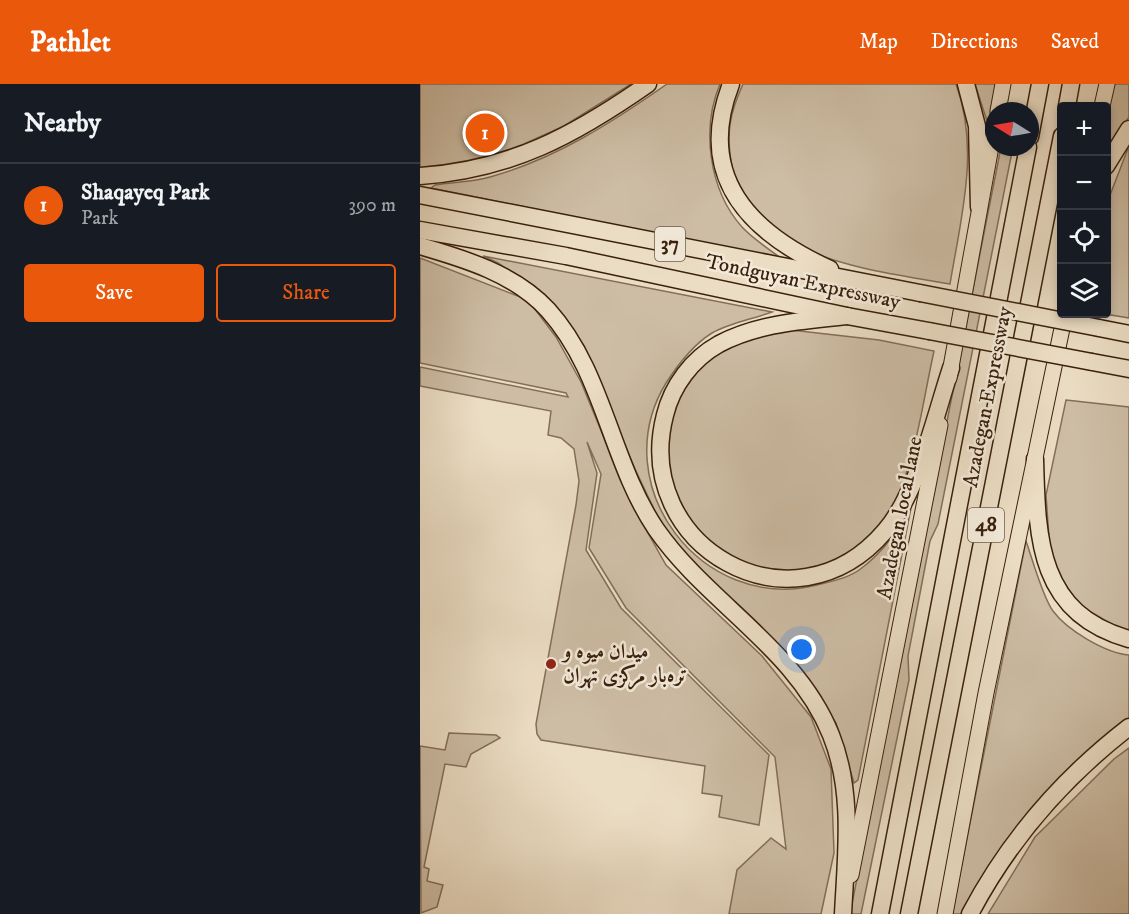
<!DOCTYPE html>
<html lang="en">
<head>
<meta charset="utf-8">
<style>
  body { margin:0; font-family:"IM FELL DW Pica",Amiri,serif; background:#242831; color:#f1f3f6 }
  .controls { position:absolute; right:18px; top:18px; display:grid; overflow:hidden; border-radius:6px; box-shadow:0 3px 9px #0003 }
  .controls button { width:54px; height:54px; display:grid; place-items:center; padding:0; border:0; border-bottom:2px solid #363941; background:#171b24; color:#f1f3f6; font:30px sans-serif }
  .compass { position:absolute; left:565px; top:18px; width:54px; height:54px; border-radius:50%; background:#171b24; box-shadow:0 3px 9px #0003; rotate:281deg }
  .you { position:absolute; left:382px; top:566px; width:21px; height:21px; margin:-15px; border:4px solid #fff; border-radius:50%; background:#1a73e8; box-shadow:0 0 0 9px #1a73e833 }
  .badge { display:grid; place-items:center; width:39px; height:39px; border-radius:50%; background:#ea580c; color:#fff; font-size:20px; font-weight:700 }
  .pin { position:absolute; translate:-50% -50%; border:3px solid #fff; box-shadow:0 2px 6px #0006 }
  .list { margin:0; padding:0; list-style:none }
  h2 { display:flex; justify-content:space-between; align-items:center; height:78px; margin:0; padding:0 24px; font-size:26px }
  h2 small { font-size:20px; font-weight:400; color:#9ea1a6 }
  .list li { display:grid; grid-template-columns:39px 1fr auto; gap:18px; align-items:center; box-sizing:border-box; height:84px; padding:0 24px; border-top:2px solid #363941 }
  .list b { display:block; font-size:22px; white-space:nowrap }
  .list p { margin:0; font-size:20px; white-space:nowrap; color:#9ea1a6 }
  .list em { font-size:20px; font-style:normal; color:#9ea1a6 }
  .actions { display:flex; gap:12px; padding:18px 24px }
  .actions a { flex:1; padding:14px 0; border:2px solid #ea580c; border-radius:6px; text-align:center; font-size:21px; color:#ea580c }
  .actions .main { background:#ea580c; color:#fff }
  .icon { flex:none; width:33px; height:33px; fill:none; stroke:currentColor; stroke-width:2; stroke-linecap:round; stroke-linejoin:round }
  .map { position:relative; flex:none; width:709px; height:830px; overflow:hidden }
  header { display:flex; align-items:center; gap:36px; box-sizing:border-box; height:84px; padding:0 30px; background:#ea580c; color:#fff }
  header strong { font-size:28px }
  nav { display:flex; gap:33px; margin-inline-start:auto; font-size:21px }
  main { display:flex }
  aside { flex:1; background:#171b24 }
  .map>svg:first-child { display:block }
  .green { fill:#cdbda5; stroke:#846e59; stroke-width:1.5 }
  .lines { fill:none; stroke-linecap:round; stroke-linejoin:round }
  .major-casing { stroke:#3a200d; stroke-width:17 }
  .highway-casing { stroke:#3a200d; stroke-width:19 }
  .major { stroke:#ebddc4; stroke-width:15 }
  .highway { stroke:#ebddc4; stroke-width:16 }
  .highway-bridge-casing { stroke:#3a200d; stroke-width:19; stroke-linecap:butt }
  .highway-bridge { stroke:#ebddc4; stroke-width:16 }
  .poi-dot { fill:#8f2418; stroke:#f2e9d9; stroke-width:2 }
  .labels { text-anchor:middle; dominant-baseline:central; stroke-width:5; stroke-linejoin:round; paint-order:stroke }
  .shield { fill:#f2e9d9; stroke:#715c4a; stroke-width:1.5 }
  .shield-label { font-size:20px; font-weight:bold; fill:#3a200d }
  .street-label { font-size:21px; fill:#3a200d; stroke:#f2e9d9 }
  .poi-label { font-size:21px; font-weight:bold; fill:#3a200d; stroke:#f2e9d9; text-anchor:start }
</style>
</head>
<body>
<header>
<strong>Pathlet</strong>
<nav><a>Map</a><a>Directions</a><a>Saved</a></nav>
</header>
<main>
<aside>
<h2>Nearby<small></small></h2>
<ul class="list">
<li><span class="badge">1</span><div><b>Shaqayeq Park</b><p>Park</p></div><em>390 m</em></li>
</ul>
<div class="actions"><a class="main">Save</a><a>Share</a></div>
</aside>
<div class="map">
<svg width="709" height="830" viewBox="0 0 709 830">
  <rect width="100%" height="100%" fill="#ebddc4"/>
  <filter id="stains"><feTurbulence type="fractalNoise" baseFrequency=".00333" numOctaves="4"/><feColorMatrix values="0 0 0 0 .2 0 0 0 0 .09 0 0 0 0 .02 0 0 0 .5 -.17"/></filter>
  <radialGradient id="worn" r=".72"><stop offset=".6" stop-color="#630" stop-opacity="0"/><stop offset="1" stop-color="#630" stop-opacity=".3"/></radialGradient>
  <!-- green -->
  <g class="green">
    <polygon points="0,0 211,0 144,42 104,60 29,87 0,85"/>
    <path d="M 247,0 L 300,0 C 281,45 289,106 322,143 C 333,155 349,165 362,175 L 11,104 L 15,101 C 33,98 53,98 70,93 C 135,75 193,38 247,0 Z"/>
    <path d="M 323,0 L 536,0 C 560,66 541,133 530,200 C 455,186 329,176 312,83 C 306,50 309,31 323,0 Z"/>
    <polygon points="555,0 576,0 568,40"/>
    <polygon points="693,0 709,0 709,33 687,68 687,33"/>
    <polygon points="709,62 709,234 685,230 687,119"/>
    <polygon points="581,63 593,63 518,440 510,457 488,572 489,596 441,830 430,830"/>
    <path d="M 63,172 L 352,228 C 333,235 309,239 292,249 C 274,260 257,282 246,299 C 184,401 282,530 397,501 C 413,497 430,494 443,483 C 464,467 478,446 491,424 L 438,696 L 434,699 L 416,639 L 381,586 L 266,475 L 241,440 L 215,385 L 164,262 L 125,212 L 78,179 Z"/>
    <polygon points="0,174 108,216 136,253 161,298 210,417 246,481 342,572 391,633 411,685 414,769 401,830 309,830 317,786 351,754 366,765 355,673 206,524 169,464 181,390 167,358 177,389 166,466 201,524 349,671 339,741 299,733 302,712 282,709 285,682 121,656 117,650 116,640 156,421 159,397 154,365 141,354 128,351 131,327 0,302 0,283 148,313 146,309 0,279"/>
    <path d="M 371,246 L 459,256 L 514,267 C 502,321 496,379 470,428 C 457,452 432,468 408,479 C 351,505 279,468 254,413 C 249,403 250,388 249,377 C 239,299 299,253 371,246 Z"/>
    <polygon points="646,316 709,323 709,550 657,520 634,481 630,468 626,411"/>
    <path d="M 606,457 C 612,474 623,514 633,527 C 647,546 685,569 709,571 L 709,638 L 636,697 L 541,830 L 532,830 Z"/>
    <polygon points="29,649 76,651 80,654 51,670 46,683 25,680 4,783 9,785 7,797 23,801 17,823 1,829 0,662 25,666"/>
    <polygon points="709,664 709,830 568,830 615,753 694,675"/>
  </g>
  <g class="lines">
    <defs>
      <g id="major">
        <polyline points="682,22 687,0"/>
        <polyline points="578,27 583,0"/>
        <polyline points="529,294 574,46"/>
        <polyline points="431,791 520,341"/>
        <polyline points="525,830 566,609 645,230"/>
      </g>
      <g id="highway">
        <path d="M 311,0 C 275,93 330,149 410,185"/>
        <polyline points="546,0 557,42 559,123"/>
        <polyline points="647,22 651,0"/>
        <polyline points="610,53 620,0"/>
        <polyline points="686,82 709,45"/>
        <path d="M 0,92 C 91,86 155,51 228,0"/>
        <polyline points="0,111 500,209"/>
        <polyline points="0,146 146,172 427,232 509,247"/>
        <path d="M 0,162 C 45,175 95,190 128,226 C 184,288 190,377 236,445 C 287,519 377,565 411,651 C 434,708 426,770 423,830"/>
        <path d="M 427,232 C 382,237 339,239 299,260 C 272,275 252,302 245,331 C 211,463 373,555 465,447 C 498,409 515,332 531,284"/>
        <polyline points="679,244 709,250"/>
        <polyline points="672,278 709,285"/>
        <path d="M 615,375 C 617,454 618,530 709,555"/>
        <polyline points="460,830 608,63"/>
        <polyline points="489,830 642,52"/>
        <path d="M 550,830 C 589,756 643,694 709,643"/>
      </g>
    </defs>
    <!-- major casing -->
    <use href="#major" class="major-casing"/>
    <!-- highway casing -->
    <use href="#highway" class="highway-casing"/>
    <!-- major -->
    <use href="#major" class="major"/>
    <!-- highway -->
    <use href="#highway" class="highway"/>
    <defs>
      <g id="highway-bridge">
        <polyline points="500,209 679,244"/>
        <polyline points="509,247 672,278"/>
      </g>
    </defs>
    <!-- highway-bridge casing -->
    <use href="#highway-bridge" class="highway-bridge-casing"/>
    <!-- highway-bridge -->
    <use href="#highway-bridge" class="highway-bridge"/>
  </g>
  <!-- markers -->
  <circle class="poi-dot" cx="131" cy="580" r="6"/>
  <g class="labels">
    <!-- shield labels -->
    <g class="shield">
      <rect x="235" y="143" width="30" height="34" rx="4.5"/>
      <rect x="548" y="424" width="36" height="34" rx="4.5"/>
    </g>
    <g class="shield-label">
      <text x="250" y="160">37</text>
      <text x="566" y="441">48</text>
    </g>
    <!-- street labels -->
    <g class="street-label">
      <text transform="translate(383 198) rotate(12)">Tondguyan Expressway</text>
      <text transform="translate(568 313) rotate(-79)">Azadegan Expressway</text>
      <text transform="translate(480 434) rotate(-79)">Azadegan local lane</text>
    </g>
    <!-- poi labels -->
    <g class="poi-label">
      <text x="143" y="568">میدان میوه و<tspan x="143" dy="24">تره‌بار مرکزی تهران</tspan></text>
    </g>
  </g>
  <rect width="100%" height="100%" filter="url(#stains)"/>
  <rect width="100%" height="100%" fill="url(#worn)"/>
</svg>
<div class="controls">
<button>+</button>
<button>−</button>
<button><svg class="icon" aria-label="locate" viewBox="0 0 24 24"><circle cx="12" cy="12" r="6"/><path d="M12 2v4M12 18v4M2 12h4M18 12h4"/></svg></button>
<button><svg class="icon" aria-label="layers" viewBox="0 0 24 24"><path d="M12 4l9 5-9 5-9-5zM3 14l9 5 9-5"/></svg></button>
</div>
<svg class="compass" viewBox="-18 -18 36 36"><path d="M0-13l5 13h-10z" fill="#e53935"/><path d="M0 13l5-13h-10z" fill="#9ea1a6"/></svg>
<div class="you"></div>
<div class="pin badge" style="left:65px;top:49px">1</div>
</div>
</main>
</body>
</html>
